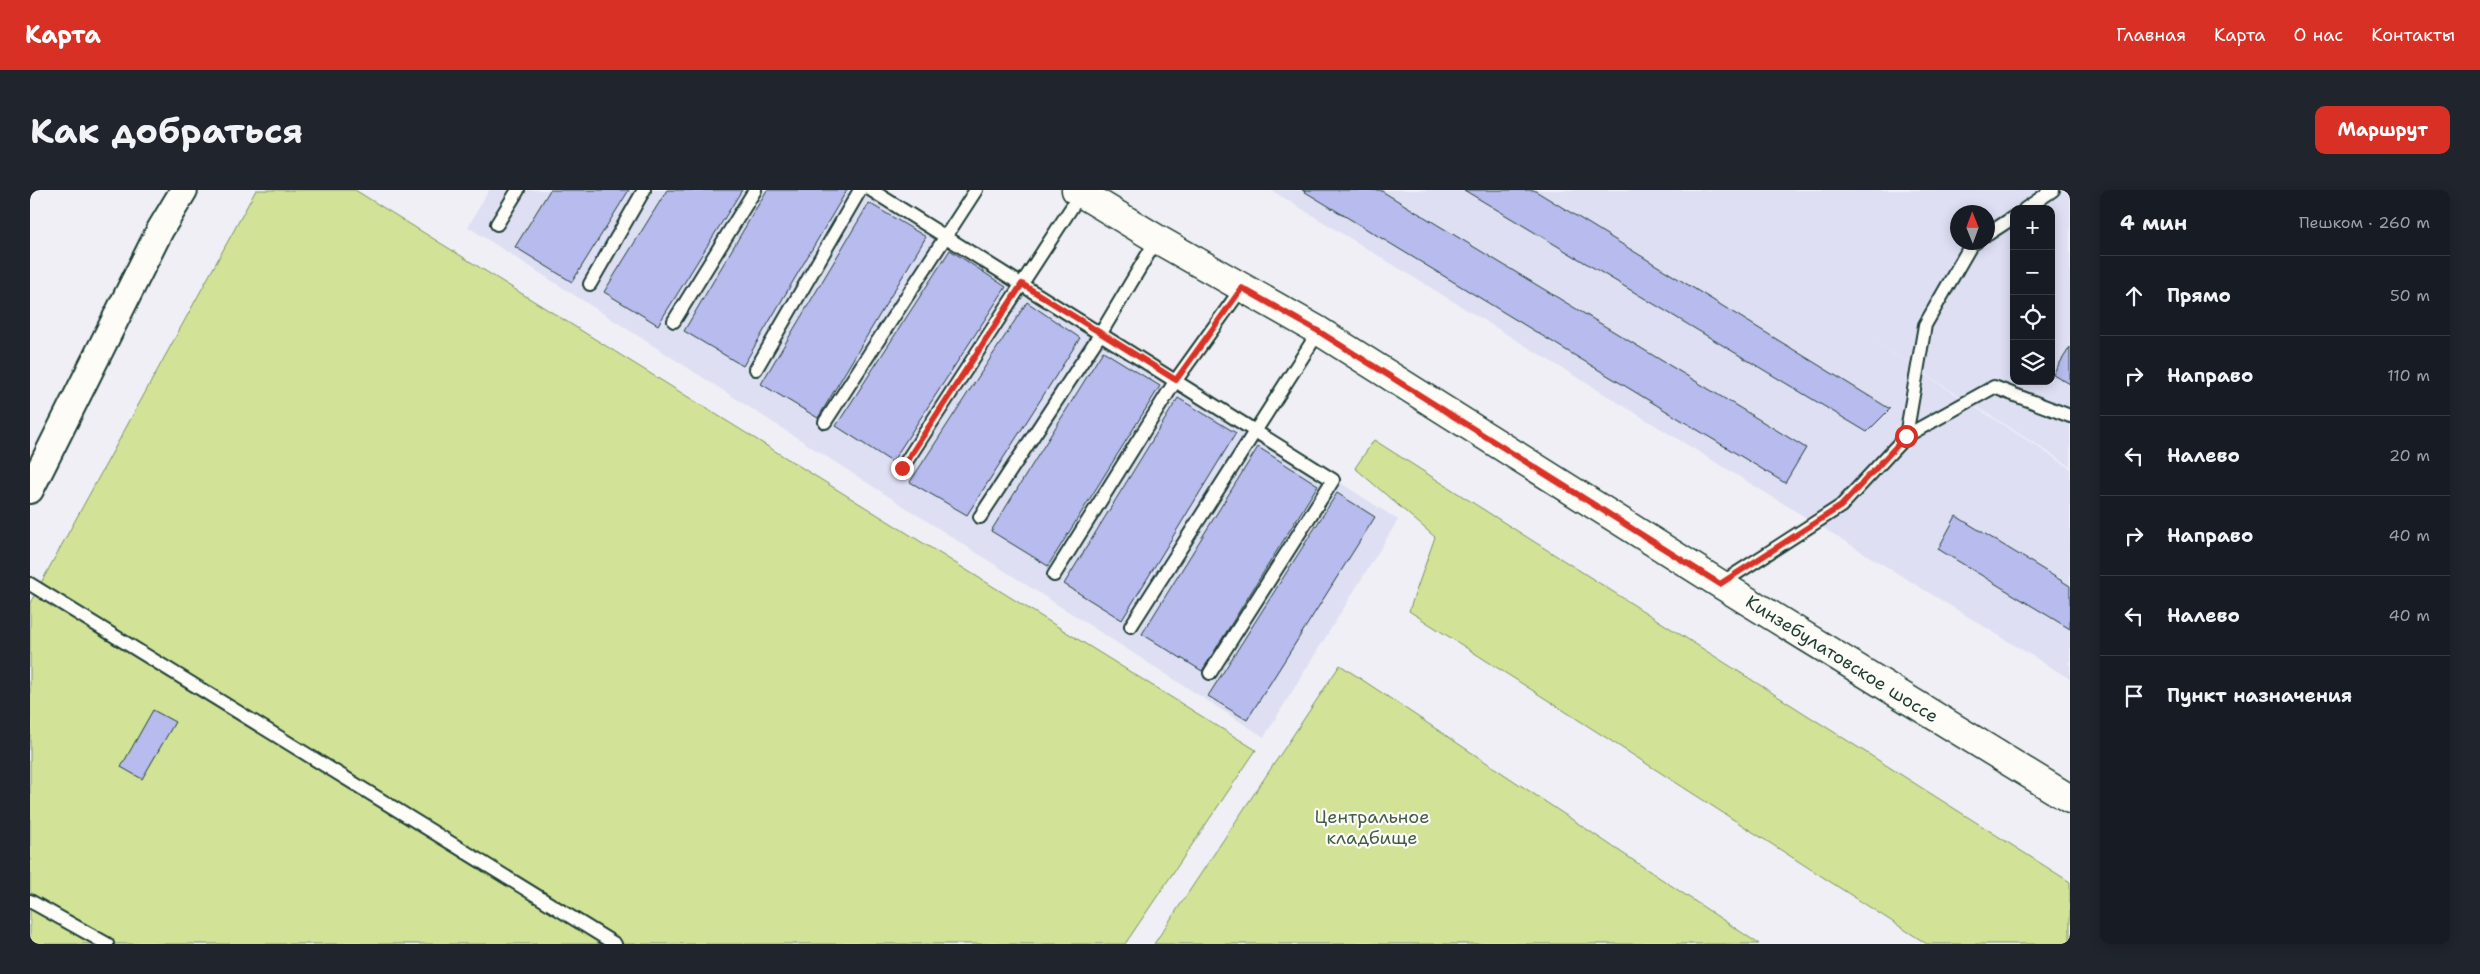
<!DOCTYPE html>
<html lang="ru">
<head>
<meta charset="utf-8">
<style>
  body { margin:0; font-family:"Shantell Sans",sans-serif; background:#20242c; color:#f1f3f6 }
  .controls { position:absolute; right:15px; top:15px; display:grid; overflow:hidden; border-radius:10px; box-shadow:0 2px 12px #0003 }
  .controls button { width:45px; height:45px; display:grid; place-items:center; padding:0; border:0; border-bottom:1px solid #363941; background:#171b24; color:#f1f3f6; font:25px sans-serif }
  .compass { position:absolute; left:1920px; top:15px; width:45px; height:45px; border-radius:50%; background:#171b24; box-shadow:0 2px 12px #0003; rotate:359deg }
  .stop { position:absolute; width:15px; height:15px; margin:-11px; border:4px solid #d93025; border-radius:50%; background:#fff }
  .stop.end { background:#d93025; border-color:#fff; box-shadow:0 1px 5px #0008 }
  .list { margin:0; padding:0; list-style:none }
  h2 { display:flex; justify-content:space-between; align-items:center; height:65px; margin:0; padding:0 20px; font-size:21px }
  h2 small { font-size:16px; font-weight:400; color:#9ea1a6 }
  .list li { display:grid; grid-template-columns:32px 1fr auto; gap:15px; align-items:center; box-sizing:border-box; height:80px; padding:0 20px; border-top:1px solid #363941 }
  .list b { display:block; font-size:19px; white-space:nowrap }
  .list em { font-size:16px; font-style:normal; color:#9ea1a6 }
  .icon { flex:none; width:28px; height:28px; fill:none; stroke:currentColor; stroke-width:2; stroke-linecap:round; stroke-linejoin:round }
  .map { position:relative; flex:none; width:2040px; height:754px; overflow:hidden; border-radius:10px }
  header { display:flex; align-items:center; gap:30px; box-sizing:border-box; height:70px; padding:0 25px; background:#d93025; color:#fff }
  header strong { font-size:24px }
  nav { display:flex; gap:28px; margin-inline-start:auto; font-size:18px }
  .intro { display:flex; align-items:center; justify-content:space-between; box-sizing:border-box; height:120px; padding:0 30px }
  h1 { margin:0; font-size:35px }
  .button { padding:12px 22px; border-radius:10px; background:#d93025; color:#fff; font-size:18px; font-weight:700 }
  main { display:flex; gap:30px; padding:0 30px }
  aside { flex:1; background:#171b24; border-radius:10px; box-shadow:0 2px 12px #0003 }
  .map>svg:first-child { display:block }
  .built { fill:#dedff3; fill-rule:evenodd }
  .green { fill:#d2e397; stroke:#789066 }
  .building { fill:#b7bbed; stroke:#1f3d34 }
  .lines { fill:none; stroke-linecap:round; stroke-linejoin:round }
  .lane-casing { stroke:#1f3d34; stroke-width:16 }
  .street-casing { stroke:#1f3d34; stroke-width:30 }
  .secondary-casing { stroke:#1f3d34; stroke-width:31 }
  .lane { stroke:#fdfcf7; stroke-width:12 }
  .street { stroke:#fdfcf7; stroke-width:26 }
  .secondary { stroke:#fdfcf7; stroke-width:28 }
  .route { stroke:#d93025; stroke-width:6 }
  .labels { text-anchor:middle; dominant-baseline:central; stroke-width:4.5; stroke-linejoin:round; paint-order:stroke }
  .street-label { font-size:18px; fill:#1f3d34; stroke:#fdfcf7 }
  .park-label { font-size:18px; fill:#435e48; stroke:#fdfcf7 }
</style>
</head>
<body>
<header>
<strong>Карта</strong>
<nav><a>Главная</a><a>Карта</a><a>О нас</a><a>Контакты</a></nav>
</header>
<div class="intro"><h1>Как добраться</h1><a class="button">Маршрут</a></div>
<main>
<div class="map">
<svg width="2040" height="754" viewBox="0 0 2040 754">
  <rect width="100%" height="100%" fill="#efeff5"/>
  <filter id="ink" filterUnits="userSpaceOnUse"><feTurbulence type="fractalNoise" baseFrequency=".02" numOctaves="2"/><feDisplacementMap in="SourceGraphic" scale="10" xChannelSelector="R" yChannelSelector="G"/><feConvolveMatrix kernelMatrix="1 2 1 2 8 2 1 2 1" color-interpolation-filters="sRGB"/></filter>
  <g filter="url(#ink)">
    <!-- built -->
    <g class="built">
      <polygon points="459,0 857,0 1368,330 1234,547 438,37"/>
      <path d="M 1241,0 L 2040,0 L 2040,276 L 1834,145 L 2040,278 L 2040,489 ZM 1984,19 L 2021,19 L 2021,191 L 1984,191 ZM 1928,22 L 1958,22 L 1958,52 L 1928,52 Z"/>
    </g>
    <!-- green -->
    <g class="green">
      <polygon points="226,0 325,0 1226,560 1095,754 0,754 0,413"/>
      <polygon points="1344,250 2040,692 2040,754 1897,754 1379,421 1405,347 1325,278"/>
      <polygon points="1310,475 1729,754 1124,754"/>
    </g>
    <!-- building -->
    <g class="building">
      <polygon points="520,0 599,0 542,92 485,57"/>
      <polygon points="637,0 712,0 628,135 574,102"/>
      <polygon points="737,0 817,0 713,176 654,141"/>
      <polygon points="1272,0 1350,0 1776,258 1755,293"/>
      <polygon points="1434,0 1504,0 1860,219 1837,242"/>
      <polygon points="839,13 896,47 788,228 731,194"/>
      <polygon points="920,60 976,97 862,272 806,236"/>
      <polygon points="997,112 1050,148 937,325 880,292"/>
      <polygon points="2040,157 2040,194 2023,184"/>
      <polygon points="1073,161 1130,196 1018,376 961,341"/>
      <polygon points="1148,208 1206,243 1092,430 1034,394"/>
      <polygon points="1228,257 1288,295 1172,481 1112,444"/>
      <polygon points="1307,303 1345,327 1217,530 1178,506"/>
      <polygon points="1926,326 2040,396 2040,439 1908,359"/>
      <polygon points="123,520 145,532 112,589 91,577"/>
    </g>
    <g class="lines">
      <defs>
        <g id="lane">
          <polyline points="841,0 1303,290 1180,483"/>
          <polyline points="1995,19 2023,0"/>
          <polyline points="467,34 488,0"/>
          <polyline points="1958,44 1984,27"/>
          <polyline points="560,94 614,0"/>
          <polyline points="644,131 725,0"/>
          <polyline points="726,179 830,0"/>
          <polyline points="795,232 946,0"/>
          <polyline points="1876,246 1964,197 2040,226"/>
          <polyline points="872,278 1051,3"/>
          <polyline points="950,327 1071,143 1127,49"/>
          <polyline points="1024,385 1146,190 1212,98"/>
          <polyline points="0,394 585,754"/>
          <polyline points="1690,394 1811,316 1876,246 1895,135 1941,55 1946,52"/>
          <polyline points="1101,436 1289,141"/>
          <polyline points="0,711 77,754"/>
        </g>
        <polyline id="street" points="0,300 130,40 154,0"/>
        <polyline id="secondary" points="1046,0 1127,49 1289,141 1690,394 2040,609"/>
      </defs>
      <!-- lane casing -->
      <use href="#lane" class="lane-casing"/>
      <!-- street casing -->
      <use href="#street" class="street-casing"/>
      <!-- secondary casing -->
      <use href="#secondary" class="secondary-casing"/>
      <!-- lane -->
      <use href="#lane" class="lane"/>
      <!-- street -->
      <use href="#street" class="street"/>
      <!-- secondary -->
      <use href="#secondary" class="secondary"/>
    </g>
  </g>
  <g class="lines" filter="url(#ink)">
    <!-- route -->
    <polyline class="route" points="872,278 992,94 1146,190 1212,98 1288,141 1690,394 1811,316 1876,246"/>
  </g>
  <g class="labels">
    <!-- street labels -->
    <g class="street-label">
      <text transform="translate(1812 469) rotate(32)">Кинзебулатовское шоссе</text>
    </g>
    <!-- park labels -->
    <g class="park-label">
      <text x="1342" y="627">Центральное<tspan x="1342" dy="21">кладбище</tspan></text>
    </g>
  </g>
</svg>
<div class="controls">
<button>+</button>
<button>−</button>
<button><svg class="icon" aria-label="locate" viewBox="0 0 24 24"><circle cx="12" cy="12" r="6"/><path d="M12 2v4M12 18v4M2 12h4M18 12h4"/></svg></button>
<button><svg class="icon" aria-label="layers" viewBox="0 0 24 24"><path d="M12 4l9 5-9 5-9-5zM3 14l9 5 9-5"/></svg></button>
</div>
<svg class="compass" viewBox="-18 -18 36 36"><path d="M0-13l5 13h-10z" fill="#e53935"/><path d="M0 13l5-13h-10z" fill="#9ea1a6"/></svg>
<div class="stop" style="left:1876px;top:246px"></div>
<div class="stop end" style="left:872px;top:278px"></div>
</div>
<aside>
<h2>4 мин<small>Пешком · 260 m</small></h2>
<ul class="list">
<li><svg class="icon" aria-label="ahead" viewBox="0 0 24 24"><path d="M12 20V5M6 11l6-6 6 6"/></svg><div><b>Прямо</b></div><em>50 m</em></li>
<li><svg class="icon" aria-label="right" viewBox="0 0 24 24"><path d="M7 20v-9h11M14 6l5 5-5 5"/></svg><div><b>Направо</b></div><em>110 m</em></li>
<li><svg class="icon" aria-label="left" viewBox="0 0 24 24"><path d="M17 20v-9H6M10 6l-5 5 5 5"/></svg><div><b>Налево</b></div><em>20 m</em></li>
<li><svg class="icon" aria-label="right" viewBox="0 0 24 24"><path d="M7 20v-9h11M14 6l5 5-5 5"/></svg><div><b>Направо</b></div><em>40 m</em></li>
<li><svg class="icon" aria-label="left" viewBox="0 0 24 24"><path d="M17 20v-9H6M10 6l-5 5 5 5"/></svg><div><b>Налево</b></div><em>40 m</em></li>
<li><svg class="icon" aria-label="arrive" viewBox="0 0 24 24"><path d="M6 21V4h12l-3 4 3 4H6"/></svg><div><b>Пункт назначения</b></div></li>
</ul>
</aside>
</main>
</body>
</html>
